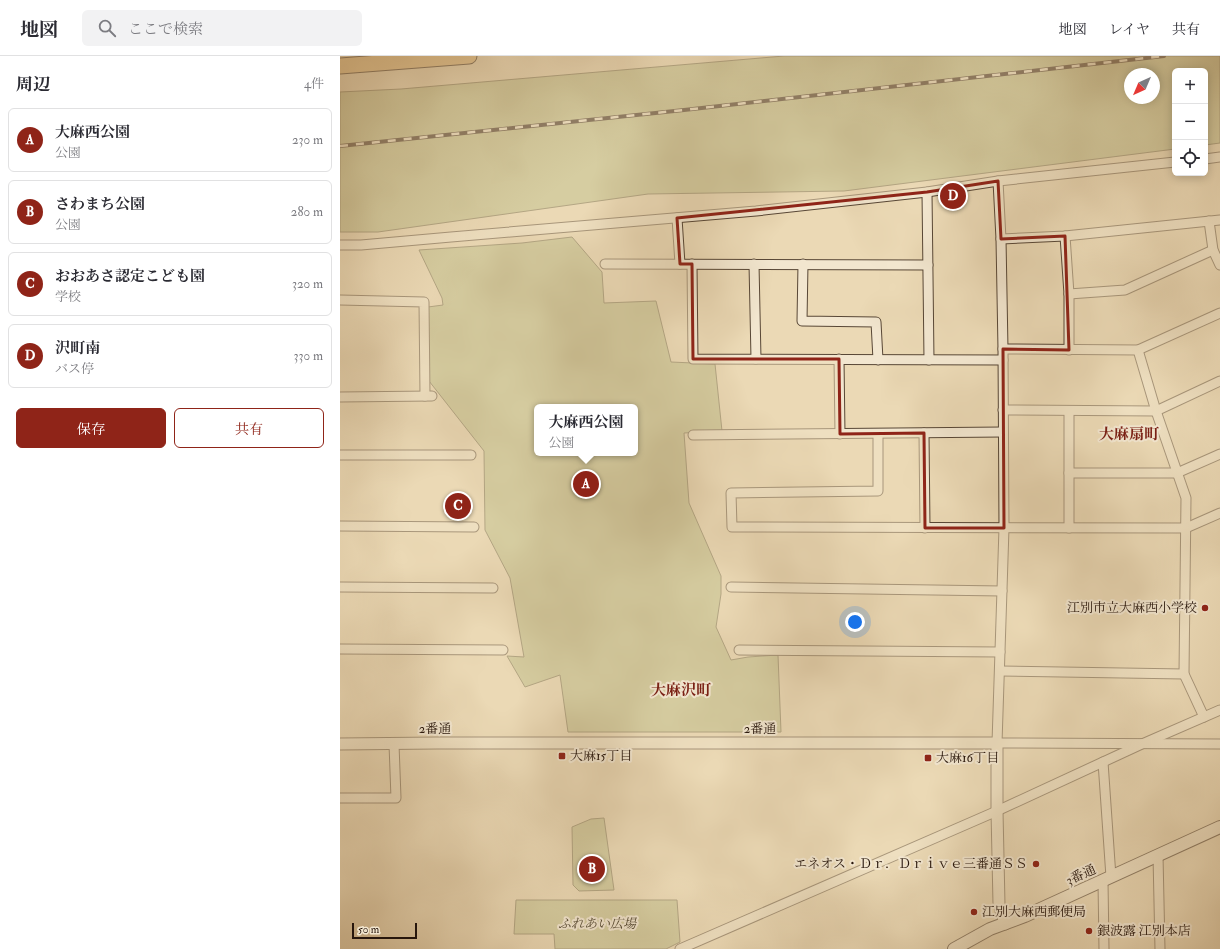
<!DOCTYPE html>
<html lang="ja">
<head>
<meta charset="utf-8">
<style>
  body { margin:0; font-family:"IM FELL Double Pica","Noto Serif JP",serif; background:#f2f2f3; color:#2b2b33 }
  .controls { position:absolute; right:12px; top:12px; display:grid; overflow:hidden; border-radius:6px; box-shadow:0 2px 10px #0003 }
  .controls button { width:36px; height:36px; display:grid; place-items:center; padding:0; border:0; border-bottom:1px solid #e1e1e2; background:#fff; color:#2b2b33; font:20px sans-serif }
  .compass { position:absolute; left:784px; top:12px; width:36px; height:36px; border-radius:50%; background:#fff; box-shadow:0 2px 10px #0003; rotate:224deg }
  .scale { position:absolute; left:12px; bottom:10px; width:65px; box-sizing:border-box; padding-left:4px; border:2px solid #27160c; border-top:0; font-size:11px; line-height:14px; white-space:nowrap; color:#27160c; -webkit-text-stroke:3px #f2e6cf; paint-order:stroke }
  .you { position:absolute; left:515px; top:566px; width:14px; height:14px; margin:-10px; border:3px solid #fff; border-radius:50%; background:#1a73e8; box-shadow:0 0 0 6px #1a73e833 }
  .badge { display:grid; place-items:center; width:26px; height:26px; border-radius:50%; background:#8f2418; color:#fff; font-size:13px; font-weight:700 }
  .pin { position:absolute; translate:-50% -50%; border:2px solid #fff; box-shadow:0 1px 4px #0006 }
  .popup { position:absolute; left:194px; top:348px; width:104px; height:52px; box-sizing:border-box; display:grid; place-content:center; border-radius:6px; background:#fff; filter:drop-shadow(0 1px 3px #0005); font-size:13px; white-space:nowrap; color:#7c7c81 }
  .popup b { font-size:15px; color:#2b2b33 }
  .popup::after { content:''; position:absolute; left:50%; top:100%; margin-left:-8px; border:8px solid transparent; border-top-color:#fff }
  .list { margin:0; padding:0; list-style:none }
  h2 { display:flex; justify-content:space-between; align-items:center; height:52px; margin:0; padding:0 16px; font-size:17px }
  h2 small { font-size:13px; font-weight:400; color:#7c7c81 }
  .list li { display:grid; grid-template-columns:26px 1fr auto; gap:12px; align-items:center; box-sizing:border-box; height:64px; margin:0 8px 8px; padding:0 8px; border:1px solid #e1e1e2; border-radius:6px }
  .list b { display:block; font-size:15px; white-space:nowrap }
  .list p { margin:0; font-size:13px; white-space:nowrap; color:#7c7c81 }
  .list em { font-size:13px; font-style:normal; color:#7c7c81 }
  .actions { display:flex; gap:8px; padding:12px 16px }
  .actions a { flex:1; padding:9px 0; border:1px solid #8f2418; border-radius:6px; text-align:center; font-size:14px; color:#8f2418 }
  .actions .main { background:#8f2418; color:#fff }
  .icon { flex:none; width:22px; height:22px; fill:none; stroke:currentColor; stroke-width:2; stroke-linecap:round; stroke-linejoin:round }
  .map { position:relative; flex:none; width:880px; height:893px; overflow:hidden }
  header { display:flex; align-items:center; gap:24px; box-sizing:border-box; height:56px; padding:0 20px; background:#fff; border-bottom:1px solid #e1e1e2 }
  header strong { font-size:19px }
  nav { display:flex; gap:22px; margin-inline-start:auto; font-size:14px }
  .search { width:280px; height:36px; background:#f2f2f3; display:flex; align-items:center; gap:10px; box-sizing:border-box; padding:0 14px; border-radius:6px; color:#7c7c81; font-size:15px }
  main { display:flex }
  aside { flex:1; background:#fff }
  .map>svg:first-child { display:block }
  .green { fill:#bcbe8a; stroke:#726a4b; fill-rule:evenodd }
  .lines { fill:none; stroke-linecap:round; stroke-linejoin:round }
  .minor-casing { stroke:#584736; stroke-width:11 }
  .tertiary-casing { stroke:#584736; stroke-width:13 }
  .secondary-casing { stroke:#27160c; stroke-width:14 }
  .trunk-casing { stroke:#27160c; stroke-width:17 }
  .minor { stroke:#f2e6cf; stroke-width:9 }
  .tertiary { stroke:#f2e6cf; stroke-width:11 }
  .secondary { stroke:#f2e6cf; stroke-width:12 }
  .trunk { stroke:#e6bc7a; stroke-width:15 }
  .rail-casing { stroke:#27160c; stroke-width:4 }
  .rail { stroke:#f2e6cf; stroke-width:2.5; stroke-dasharray:8; stroke-linecap:butt }
  .marked { fill:none; stroke:#8f2418; stroke-width:3; stroke-linejoin:round }
  .poi-dot { fill:#8f2418; stroke:#f2e6cf; stroke-width:1.5 }
  .labels { text-anchor:middle; dominant-baseline:central; stroke-width:4; stroke-linejoin:round; paint-order:stroke }
  .poi-label { font-size:13px; fill:#27160c; stroke:#f2e6cf; text-anchor:start }
  .street-label { font-size:13px; fill:#27160c; stroke:#f2e6cf }
  .park-label { font-size:13px; font-style:italic; fill:#544832; stroke:#f2e6cf }
  .quarter-label { font-size:15px; font-weight:bold; fill:#7a1f14; stroke:#f2e6cf }
</style>
</head>
<body>
<header>
<strong>地図</strong>
<div class="search"><svg class="icon" aria-label="search" viewBox="0 0 24 24"><circle cx="10" cy="10" r="6"/><path d="M15 15l6 6"/></svg>ここで検索</div>
<nav><a>地図</a><a>レイヤ</a><a>共有</a></nav>
</header>
<main>
<aside>
<h2>周辺<small>4件</small></h2>
<ul class="list">
<li><span class="badge">A</span><div><b>大麻西公園</b><p>公園</p></div><em>230 m</em></li>
<li><span class="badge">B</span><div><b>さわまち公園</b><p>公園</p></div><em>280 m</em></li>
<li><span class="badge">C</span><div><b>おおあさ認定こども園</b><p>学校</p></div><em>320 m</em></li>
<li><span class="badge">D</span><div><b>沢町南</b><p>バス停</p></div><em>330 m</em></li>
</ul>
<div class="actions"><a class="main">保存</a><a>共有</a></div>
</aside>
<div class="map">
<svg width="880" height="893" viewBox="0 0 880 893">
  <rect width="100%" height="100%" fill="#ebd9b5"/>
  <filter id="stains"><feTurbulence type="fractalNoise" baseFrequency=".005" numOctaves="4"/><feColorMatrix values="0 0 0 0 .2 0 0 0 0 .09 0 0 0 0 .02 0 0 0 .5 -.17"/></filter>
  <radialGradient id="worn" r=".72"><stop offset=".6" stop-color="#630" stop-opacity="0"/><stop offset="1" stop-color="#630" stop-opacity=".3"/></radialGradient>
  <!-- green -->
  <g class="green">
    <path d="M 444,0 L 880,0 L 880,87 L 865,89 L 865,15 L 835,15 L 835,93 L 504,135 L 308,138 L 38,176 L 0,176 L 0,36 L 61,33 ZM 790,18 L 814,18 L 814,42 L 790,42 Z"/>
    <path d="M 232,181 L 262,216 L 264,247 L 316,245 L 331,306 L 375,308 L 382,375 L 344,377 L 349,447 L 381,520 L 381,538 L 376,571 L 391,604 L 408,601 L 438,599 L 441,676 L 228,676 L 220,619 L 185,631 L 167,600 L 184,601 L 170,522 L 145,474 L 144,395 L 89,325 L 88,251 L 103,249 L 102,242 L 79,194 L 182,187 ZM 197,351 L 295,351 L 295,397 L 197,397 Z"/>
    <polygon points="264,762 274,834 239,835 233,829 232,771 251,763"/>
    <polygon points="176,844 337,844 340,886 326,893 215,893 214,878 174,878"/>
  </g>
  <g class="lines">
    <defs>
      <g id="minor">
        <polyline points="865,103 880,101"/>
        <polyline points="658,125 661,183 663,293 664,472 657,687 880,688"/>
        <polyline points="587,136 589,304"/>
        <polyline points="337,162 340,208"/>
        <polyline points="869,165 873,194 880,209"/>
        <polyline points="725,180 729,238 729,294"/>
        <polyline points="661,183 725,180 880,164"/>
        <polyline points="0,189 21,189 111,181 416,155 587,136 658,125 835,106"/>
        <polyline points="265,208 588,209"/>
        <polyline points="352,208 353,303 663,304"/>
        <polyline points="414,208 416,303"/>
        <polyline points="463,208 462,265 536,266 538,304"/>
        <polyline points="729,238 785,234 873,194"/>
        <polyline points="0,244 84,246 85,340"/>
        <polyline points="663,293 798,294 880,257"/>
        <polyline points="798,294 816,355 846,442 844,618 864,661"/>
        <polyline points="499,303 500,378"/>
        <polyline points="0,341 92,340"/>
        <polyline points="663,354 816,355 880,325"/>
        <polyline points="584,377 585,472"/>
        <polyline points="538,378 538,435 391,437 392,471 846,472 880,457"/>
        <polyline points="353,379 663,376"/>
        <polyline points="0,399 131,399"/>
        <polyline points="729,417 837,417 880,398"/>
        <polyline points="0,470 134,471"/>
        <polyline points="729,472 729,355"/>
        <polyline points="0,531 153,532"/>
        <polyline points="391,531 662,535"/>
        <polyline points="0,593 163,594"/>
        <polyline points="399,594 660,596"/>
        <polyline points="660,615 844,618"/>
        <polyline points="763,706 771,821"/>
        <polyline points="0,742 56,742 54,688"/>
        <polyline points="818,799 820,893"/>
        <polyline points="763,825 764,893"/>
        <polyline points="340,893 657,755 802,688 880,654"/>
      </g>
      <polyline id="tertiary" points="0,688 97,687 657,687 657,755 659,848 665,868"/>
      <polyline id="secondary" points="614,893 650,873 685,860 880,771"/>
      <polyline id="trunk" points="0,10 129,0"/>
    </defs>
    <!-- minor casing -->
    <use href="#minor" class="minor-casing"/>
    <!-- tertiary casing -->
    <use href="#tertiary" class="tertiary-casing"/>
    <!-- secondary casing -->
    <use href="#secondary" class="secondary-casing"/>
    <!-- trunk casing -->
    <use href="#trunk" class="trunk-casing"/>
    <!-- minor -->
    <use href="#minor" class="minor"/>
    <!-- tertiary -->
    <use href="#tertiary" class="tertiary"/>
    <!-- secondary -->
    <use href="#secondary" class="secondary"/>
    <!-- trunk -->
    <use href="#trunk" class="trunk"/>
    <defs>
      <polyline id="rail" points="0,90 344,54 824,0"/>
    </defs>
    <!-- rail casing -->
    <use href="#rail" class="rail-casing"/>
    <!-- rail -->
    <use href="#rail" class="rail"/>
  </g>
  <!-- marked area -->
  <path d="M0 0H880V893H0ZM 658,125 L 661,183 L 725,180 L 729,294 L 663,293 L 664,472 L 585,472 L 584,377 L 500,378 L 499,303 L 353,303 L 352,208 L 340,208 L 337,162 L 587,136 Z" fill="#ebd9b5" fill-opacity=".55" fill-rule="evenodd"/>
  <path class="marked" d="M 658,125 L 661,183 L 725,180 L 729,294 L 663,293 L 664,472 L 585,472 L 584,377 L 500,378 L 499,303 L 353,303 L 352,208 L 340,208 L 337,162 L 587,136 Z"/>
  <!-- markers -->
  <g class="poi-dot">
    <circle cx="865" cy="552" r="4"/>
    <rect x="218" y="696" width="8" height="8" rx="2"/>
    <rect x="584" y="698" width="8" height="8" rx="2"/>
    <circle cx="696" cy="808" r="4"/>
    <circle cx="634" cy="856" r="4"/>
    <circle cx="749" cy="875" r="4"/>
  </g>
  <g class="labels">
    <!-- poi labels -->
    <g class="poi-label">
      <text x="857" y="552" text-anchor="end">江別市立大麻西小学校</text>
      <text x="230" y="700">大麻15丁目</text>
      <text x="596" y="702">大麻16丁目</text>
      <text x="688" y="808" text-anchor="end">エネオス・Ｄｒ．Ｄｒｉｖｅ三番通ＳＳ</text>
      <text x="642" y="856">江別大麻西郵便局</text>
      <text x="757" y="875">銀波露 江別本店</text>
    </g>
    <!-- street labels -->
    <g class="street-label">
      <text x="95" y="673">2番通</text>
      <text x="420" y="673">2番通</text>
      <text transform="translate(741 819) rotate(-24)">3番通</text>
    </g>
    <!-- park labels -->
    <g class="park-label">
      <text x="257" y="868">ふれあい広場</text>
    </g>
    <!-- quarter labels -->
    <g class="quarter-label">
      <text x="789" y="378">大麻扇町</text>
      <text x="341" y="634">大麻沢町</text>
    </g>
  </g>
  <rect width="100%" height="100%" filter="url(#stains)"/>
  <rect width="100%" height="100%" fill="url(#worn)"/>
</svg>
<div class="controls">
<button>+</button>
<button>−</button>
<button><svg class="icon" aria-label="locate" viewBox="0 0 24 24"><circle cx="12" cy="12" r="6"/><path d="M12 2v4M12 18v4M2 12h4M18 12h4"/></svg></button>
</div>
<svg class="compass" viewBox="-18 -18 36 36"><path d="M0-13l5 13h-10z" fill="#e53935"/><path d="M0 13l5-13h-10z" fill="#7c7c81"/></svg>
<div class="scale">50 m</div>
<div class="you"></div>
<div class="pin badge" style="left:246px;top:428px">A</div>
<div class="popup"><b>大麻西公園</b>公園</div>
<div class="pin badge" style="left:252px;top:813px">B</div>
<div class="pin badge" style="left:118px;top:450px">C</div>
<div class="pin badge" style="left:613px;top:140px">D</div>
</div>
</main>
</body>
</html>
